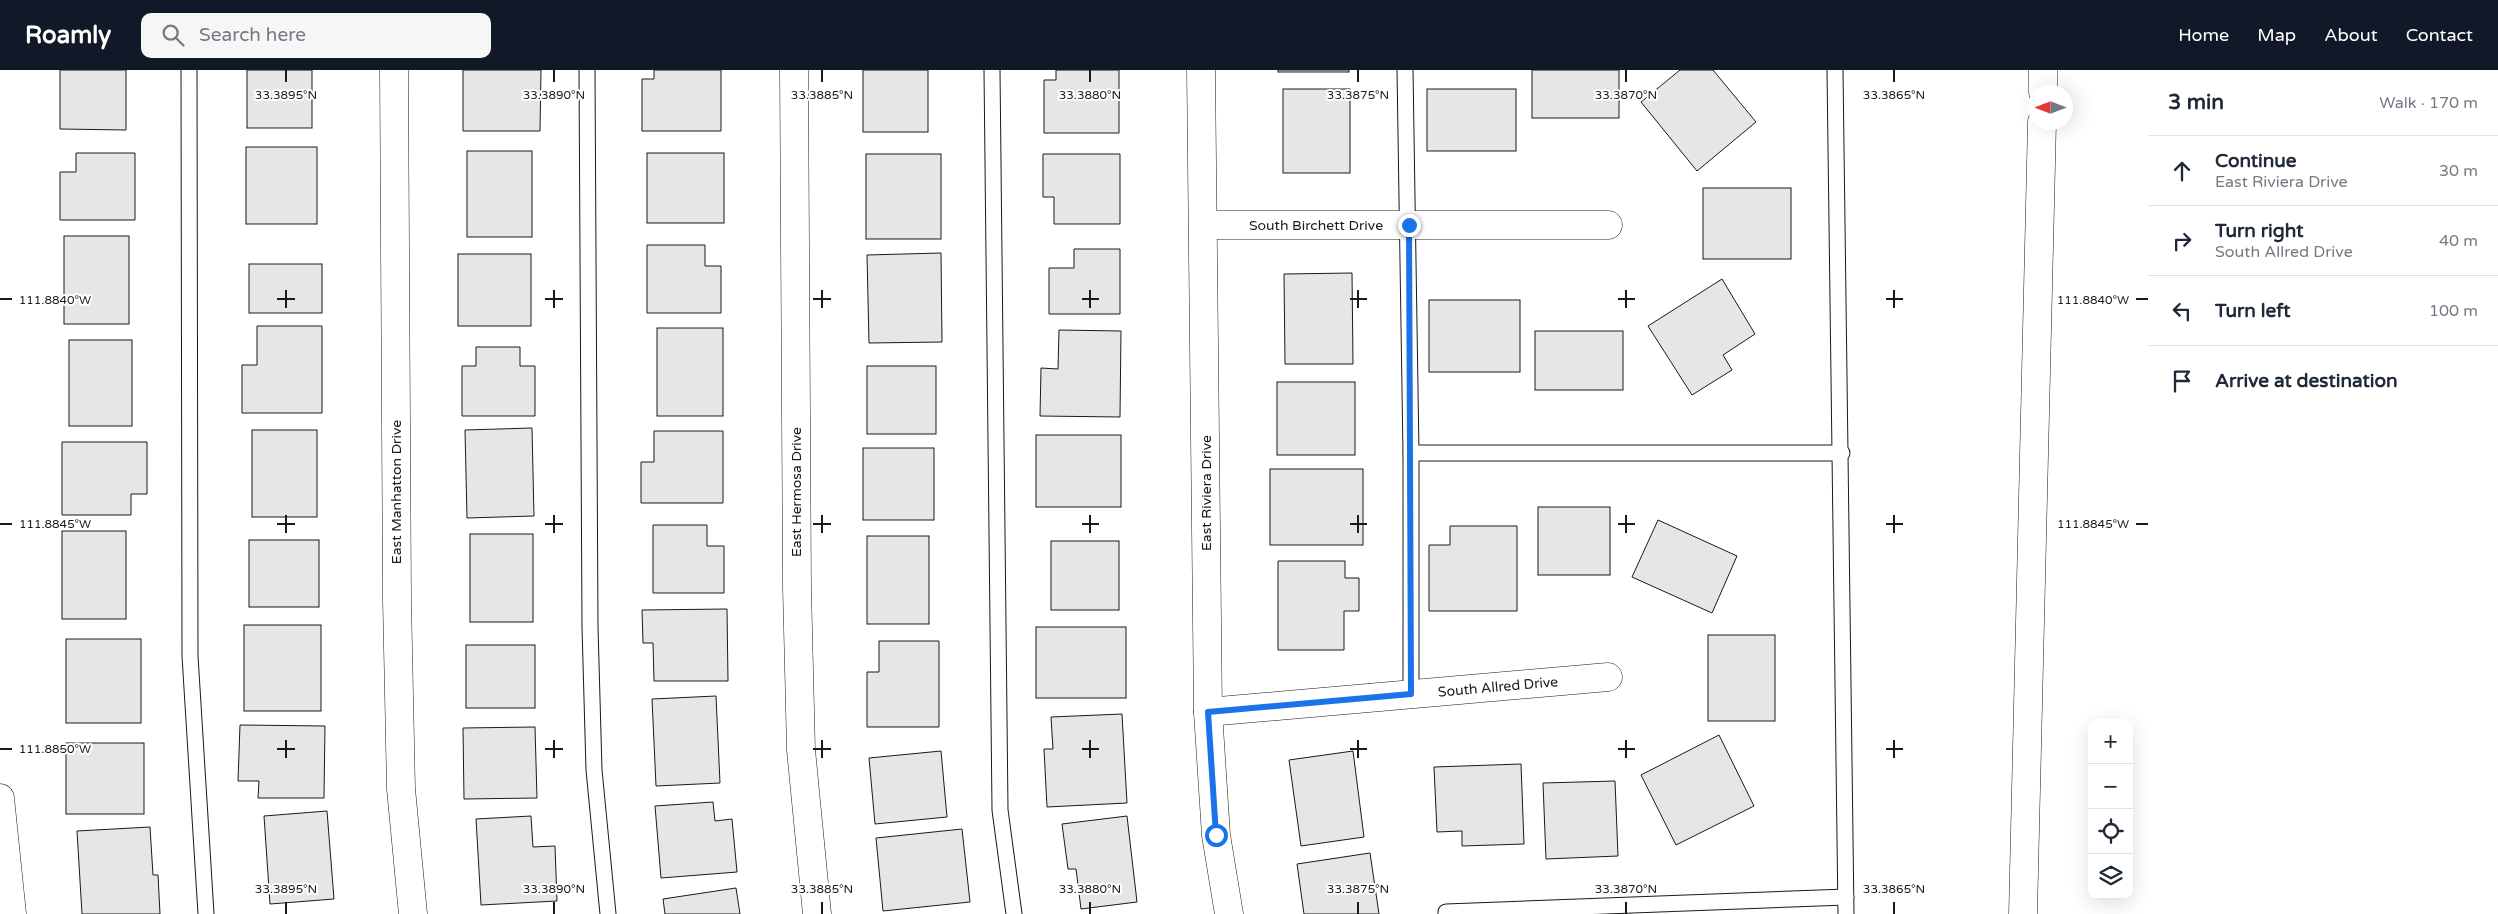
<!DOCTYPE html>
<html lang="en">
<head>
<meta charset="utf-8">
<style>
  body { margin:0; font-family:"Varela Round",sans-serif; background:#f6f6f7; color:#1f2937 }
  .controls { position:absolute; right:15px; bottom:15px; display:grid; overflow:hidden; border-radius:10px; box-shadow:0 5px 20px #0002 }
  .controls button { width:45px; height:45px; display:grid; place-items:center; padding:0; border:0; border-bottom:1px solid #e0e1e3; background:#fff; color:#1f2937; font:25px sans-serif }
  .compass { position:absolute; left:2028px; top:15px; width:45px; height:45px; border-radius:50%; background:#fff; box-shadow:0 5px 20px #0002; rotate:270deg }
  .stop { position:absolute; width:15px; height:15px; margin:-11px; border:4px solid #1a73e8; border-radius:50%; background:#fff }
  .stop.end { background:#1a73e8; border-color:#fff; box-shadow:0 1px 5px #0008 }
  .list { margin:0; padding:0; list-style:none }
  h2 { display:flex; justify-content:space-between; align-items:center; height:65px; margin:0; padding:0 20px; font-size:21px }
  h2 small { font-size:16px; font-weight:400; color:#747a83 }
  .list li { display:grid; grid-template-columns:32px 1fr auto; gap:15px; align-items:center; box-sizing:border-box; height:70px; padding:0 20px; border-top:1px solid #e0e1e3 }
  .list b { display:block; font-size:19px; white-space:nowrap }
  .list p { margin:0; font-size:16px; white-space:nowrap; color:#747a83 }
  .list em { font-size:16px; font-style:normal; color:#747a83 }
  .icon { flex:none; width:28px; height:28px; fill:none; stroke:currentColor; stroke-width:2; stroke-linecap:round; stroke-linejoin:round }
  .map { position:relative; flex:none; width:2148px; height:844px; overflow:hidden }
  header { display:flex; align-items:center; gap:30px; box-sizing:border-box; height:70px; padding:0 25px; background:#111827; color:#fff }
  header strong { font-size:24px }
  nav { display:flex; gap:28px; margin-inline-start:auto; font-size:18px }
  .search { width:350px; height:45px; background:#f6f6f7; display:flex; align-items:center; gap:12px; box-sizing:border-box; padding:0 18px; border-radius:10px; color:#747a83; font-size:19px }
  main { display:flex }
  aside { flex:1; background:#fff }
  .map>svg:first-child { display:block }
  .building { fill:#e6e6e6; stroke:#1a1a1a }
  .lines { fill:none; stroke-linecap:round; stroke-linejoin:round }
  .service-casing { stroke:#1a1a1a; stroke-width:17 }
  .minor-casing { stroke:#1a1a1a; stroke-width:29 }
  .motorway-casing { stroke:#1a1a1a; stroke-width:29 }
  .service { stroke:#fff; stroke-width:15 }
  .minor { stroke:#fff; stroke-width:28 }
  .motorway { stroke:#fff; stroke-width:28 }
  .route { stroke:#1a73e8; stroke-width:6 }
  .ticks { fill:none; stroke:#1a1a1a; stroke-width:2 }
  .labels { text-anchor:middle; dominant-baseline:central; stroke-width:4; stroke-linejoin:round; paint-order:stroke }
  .street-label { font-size:14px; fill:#1a1a1a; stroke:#fff }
  .ticks-label { font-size:12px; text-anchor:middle; fill:#1a1a1a; stroke:#fff; stroke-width:4; stroke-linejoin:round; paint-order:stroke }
</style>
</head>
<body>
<header>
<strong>Roamly</strong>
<div class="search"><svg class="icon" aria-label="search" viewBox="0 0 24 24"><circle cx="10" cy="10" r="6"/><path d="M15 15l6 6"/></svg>Search here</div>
<nav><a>Home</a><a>Map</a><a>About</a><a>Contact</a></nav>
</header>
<main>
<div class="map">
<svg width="2148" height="844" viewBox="0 0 2148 844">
  <rect width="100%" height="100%" fill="#fff"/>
  <!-- building -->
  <g class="building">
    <polygon points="60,0 126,0 126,60 60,59"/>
    <rect x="247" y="0" width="65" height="58"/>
    <polygon points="463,0 541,0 540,61 463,61"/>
    <polygon points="654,0 721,0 721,61 642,61 642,9 654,9"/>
    <rect x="863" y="0" width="65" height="62"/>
    <polygon points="1056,0 1119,0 1119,63 1044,63 1044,10 1056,10"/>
    <rect x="1278" y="0" width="71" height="2"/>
    <rect x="1532" y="0" width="87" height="48"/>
    <polygon points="1680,0 1713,0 1756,52 1697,101 1641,32"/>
    <rect x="1283" y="19" width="67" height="84"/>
    <rect x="1427" y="19" width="89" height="62"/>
    <rect x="246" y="77" width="71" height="77"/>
    <rect x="467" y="81" width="65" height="86"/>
    <polygon points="76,83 135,83 135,150 60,150 60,102 76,102"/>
    <rect x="647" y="83" width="77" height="70"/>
    <rect x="866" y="84" width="75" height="85"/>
    <polygon points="1043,84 1120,84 1120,154 1054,154 1054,127 1043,127"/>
    <rect x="1703" y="118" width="88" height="71"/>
    <rect x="64" y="166" width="65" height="88"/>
    <polygon points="647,175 705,175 705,196 721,196 721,243 647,243"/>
    <polygon points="1074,179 1120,179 1120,244 1049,244 1049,198 1074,198"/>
    <polygon points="941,183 942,272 869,273 867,185"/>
    <rect x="458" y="184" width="73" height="72"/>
    <rect x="249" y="194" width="73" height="49"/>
    <polygon points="1352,203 1353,294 1285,294 1284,204"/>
    <polygon points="1722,209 1755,264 1723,285 1732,300 1692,325 1648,256"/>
    <rect x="1429" y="230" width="91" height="72"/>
    <polygon points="257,256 322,256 322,343 242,343 242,295 257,295"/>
    <rect x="657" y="258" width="66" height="88"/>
    <polygon points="1059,260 1121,261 1120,347 1040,346 1041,298 1058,299"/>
    <rect x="1535" y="261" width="88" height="59"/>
    <rect x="69" y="270" width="63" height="86"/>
    <polygon points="476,277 520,277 520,296 535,296 535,346 462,346 462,296 476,296"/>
    <rect x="867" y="296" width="69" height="68"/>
    <rect x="1277" y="312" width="78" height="73"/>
    <polygon points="532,358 534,446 467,448 465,360"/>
    <rect x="252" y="360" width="65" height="87"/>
    <polygon points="654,361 723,361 723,433 641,433 641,392 654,392"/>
    <rect x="1036" y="365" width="85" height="72"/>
    <polygon points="62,372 147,372 147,424 131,424 131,445 62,445"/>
    <rect x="863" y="378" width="71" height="72"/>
    <rect x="1270" y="399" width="93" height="76"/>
    <rect x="1538" y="437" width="72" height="68"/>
    <polygon points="1658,450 1737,486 1712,543 1632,507"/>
    <polygon points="653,455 707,455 707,476 724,476 724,523 653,523"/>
    <polygon points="1450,456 1517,456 1517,541 1429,541 1429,475 1450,475"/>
    <rect x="62" y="461" width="64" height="88"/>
    <rect x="470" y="464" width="63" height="88"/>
    <rect x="867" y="466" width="62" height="88"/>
    <rect x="249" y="470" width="70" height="67"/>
    <rect x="1051" y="471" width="68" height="69"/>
    <polygon points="1278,491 1345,491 1345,508 1359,508 1359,541 1344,541 1344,580 1278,580"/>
    <polygon points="727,539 728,611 654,611 653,573 643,573 642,540"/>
    <rect x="244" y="555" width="77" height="86"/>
    <rect x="1036" y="557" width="90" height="71"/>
    <rect x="1708" y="565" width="67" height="86"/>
    <rect x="66" y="569" width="75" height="84"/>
    <polygon points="879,571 939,571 939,657 867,657 867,602 879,602"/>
    <rect x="466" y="575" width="69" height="63"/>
    <polygon points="716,626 720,713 656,716 652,629"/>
    <polygon points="1122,644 1127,733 1047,737 1044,679 1053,679 1051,647"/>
    <polygon points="240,655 325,656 324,728 258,728 259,711 238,711"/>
    <polygon points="535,657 537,728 464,729 463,658"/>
    <polygon points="1719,665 1754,736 1676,775 1641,705"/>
    <rect x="66" y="673" width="78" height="71"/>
    <polygon points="941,681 947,747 875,754 869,688"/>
    <polygon points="1353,681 1364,767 1301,776 1289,690"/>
    <polygon points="1521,694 1524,774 1462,776 1462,761 1437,762 1434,697"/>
    <polygon points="1615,711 1618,786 1546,789 1543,713"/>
    <polygon points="713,732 715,751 732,749 737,802 661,808 655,736"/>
    <polygon points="327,741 334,829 270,834 264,746"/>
    <polygon points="531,746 533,777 555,776 557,831 481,835 476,749"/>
    <polygon points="1127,746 1137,832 1081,839 1076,799 1068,799 1062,754"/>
    <polygon points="150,757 153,805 158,805 160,844 82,844 77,761"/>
    <polygon points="962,759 970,832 883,841 876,768"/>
    <polygon points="1370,783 1379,844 1304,844 1297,794"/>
    <polygon points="736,818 740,844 665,844 663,829"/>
  </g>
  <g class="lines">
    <defs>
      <g id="service">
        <polyline points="189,0 190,586 206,844"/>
        <polyline points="587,0 590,557 594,700 608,844"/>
        <polyline points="992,0 1000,740 1014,844"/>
        <polyline points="1405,0 1411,383 1411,624"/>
        <polyline points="1835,0 1846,844"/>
        <polyline points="1411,383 1842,383"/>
        <polyline points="1446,844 1446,842 1846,827"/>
      </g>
      <g id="minor">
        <polyline points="394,0 397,530 401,719 413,844"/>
        <polyline points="794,0 797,518 801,680 817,844"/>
        <polyline points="1201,0 1208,642 1216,765 1229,844"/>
        <polyline points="1204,155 1608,155"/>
        <polyline points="1208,642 1608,607"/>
        <polyline points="0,728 12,844"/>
      </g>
      <g id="motorway">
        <polyline points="2043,22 2043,0"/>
        <polyline points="2023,844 2042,52"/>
      </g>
    </defs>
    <!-- service casing -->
    <use href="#service" class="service-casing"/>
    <!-- minor casing -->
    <use href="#minor" class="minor-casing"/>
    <!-- motorway casing -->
    <use href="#motorway" class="motorway-casing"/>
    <!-- service -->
    <use href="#service" class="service"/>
    <!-- minor -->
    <use href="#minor" class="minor"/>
    <!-- motorway -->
    <use href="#motorway" class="motorway"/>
  </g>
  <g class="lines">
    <!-- route -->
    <polyline class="route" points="1216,765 1208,642 1411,624 1409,155"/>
  </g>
  <!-- ticks -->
  <path class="ticks" d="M 286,0 L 286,12M 554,0 L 554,12M 822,0 L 822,12M 1090,0 L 1090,12M 1358,0 L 1358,12M 1626,0 L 1626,12M 1894,0 L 1894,12M 286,220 L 286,238M 554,220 L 554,238M 822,220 L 822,238M 1090,220 L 1090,238M 1358,220 L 1358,238M 1626,220 L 1626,238M 1894,220 L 1894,238M 0,229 L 12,229M 277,229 L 295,229M 545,229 L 563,229M 813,229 L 831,229M 1082,229 L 1099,229M 1350,229 L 1367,229M 1618,229 L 1635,229M 1886,229 L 1903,229M 2136,229 L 2148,229M 286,445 L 286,463M 554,445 L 554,463M 822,445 L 822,463M 1090,445 L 1090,463M 1358,445 L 1358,463M 1626,445 L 1626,463M 1894,445 L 1894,463M 0,454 L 12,454M 277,454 L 295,454M 545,454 L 563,454M 813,454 L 831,454M 1082,454 L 1099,454M 1350,454 L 1367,454M 1618,454 L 1635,454M 1886,454 L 1903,454M 2136,454 L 2148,454M 286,670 L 286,688M 554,670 L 554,688M 822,670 L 822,688M 1090,670 L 1090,688M 1358,670 L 1358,688M 1626,670 L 1626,688M 1894,670 L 1894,688M 0,679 L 12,679M 277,679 L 295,679M 545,679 L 563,679M 813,679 L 831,679M 1082,679 L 1099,679M 1350,679 L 1367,679M 1618,679 L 1635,679M 1886,679 L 1903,679M 286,832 L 286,844M 554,832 L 554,844M 822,832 L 822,844M 1090,832 L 1090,844M 1358,832 L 1358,844M 1626,832 L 1626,844M 1894,832 L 1894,844"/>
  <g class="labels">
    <!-- street labels -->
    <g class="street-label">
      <text x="1316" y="155">South Birchett Drive</text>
      <text transform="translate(396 422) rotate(-90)">East Manhatton Drive</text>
      <text transform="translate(796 422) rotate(-90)">East Hermosa Drive</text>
      <text transform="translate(1206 423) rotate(-90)">East Riviera Drive</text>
      <text transform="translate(1498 617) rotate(-5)">South Allred Drive</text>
    </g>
  </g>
  <g class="ticks-label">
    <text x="286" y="29">33.3895°N</text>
    <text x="554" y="29">33.3890°N</text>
    <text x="822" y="29">33.3885°N</text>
    <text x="1090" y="29">33.3880°N</text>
    <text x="1358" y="29">33.3875°N</text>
    <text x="1626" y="29">33.3870°N</text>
    <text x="1894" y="29">33.3865°N</text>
    <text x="2093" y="234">111.8840°W</text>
    <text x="55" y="234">111.8840°W</text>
    <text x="2093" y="458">111.8845°W</text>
    <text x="55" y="458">111.8845°W</text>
    <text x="55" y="683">111.8850°W</text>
    <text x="286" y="823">33.3895°N</text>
    <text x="554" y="823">33.3890°N</text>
    <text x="822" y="823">33.3885°N</text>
    <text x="1090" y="823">33.3880°N</text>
    <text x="1358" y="823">33.3875°N</text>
    <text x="1626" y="823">33.3870°N</text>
    <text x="1894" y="823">33.3865°N</text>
  </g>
</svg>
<div class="controls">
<button>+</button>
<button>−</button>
<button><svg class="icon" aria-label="locate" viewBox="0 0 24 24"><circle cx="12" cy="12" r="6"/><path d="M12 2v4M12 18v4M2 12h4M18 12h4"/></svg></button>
<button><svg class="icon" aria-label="layers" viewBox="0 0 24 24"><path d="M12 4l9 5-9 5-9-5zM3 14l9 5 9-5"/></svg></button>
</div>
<svg class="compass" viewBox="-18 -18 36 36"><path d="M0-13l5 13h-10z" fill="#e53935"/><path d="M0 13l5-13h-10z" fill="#747a83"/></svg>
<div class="stop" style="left:1216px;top:765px"></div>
<div class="stop end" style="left:1409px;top:155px"></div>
</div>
<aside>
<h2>3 min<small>Walk · 170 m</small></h2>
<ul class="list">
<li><svg class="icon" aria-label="ahead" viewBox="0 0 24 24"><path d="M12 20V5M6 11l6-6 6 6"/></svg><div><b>Continue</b><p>East Riviera Drive</p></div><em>30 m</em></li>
<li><svg class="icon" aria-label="right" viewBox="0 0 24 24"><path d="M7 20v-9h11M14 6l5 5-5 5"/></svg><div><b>Turn right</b><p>South Allred Drive</p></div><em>40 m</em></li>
<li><svg class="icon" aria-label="left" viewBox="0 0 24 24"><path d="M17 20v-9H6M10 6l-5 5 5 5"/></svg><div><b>Turn left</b></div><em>100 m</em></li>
<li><svg class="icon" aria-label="arrive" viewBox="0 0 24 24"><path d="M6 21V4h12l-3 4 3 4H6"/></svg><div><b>Arrive at destination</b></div></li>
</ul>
</aside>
</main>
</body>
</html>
